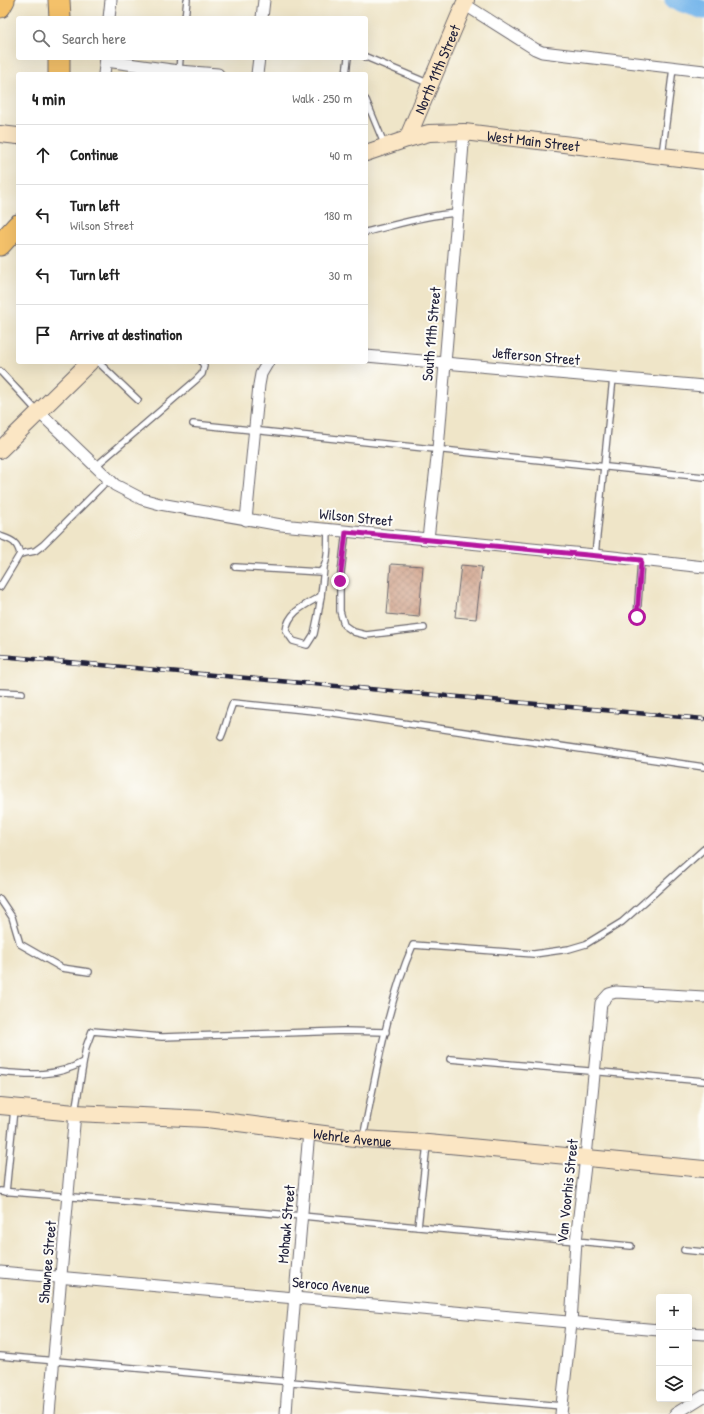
<!DOCTYPE html>
<html lang="en">
<head>
<meta charset="utf-8">
<style>
  body { margin:0; font-family:"Patrick Hand",sans-serif; background:#f2f2f2; color:#222 }
  .controls { position:absolute; right:12px; bottom:12px; display:grid; overflow:hidden; border-radius:4px; box-shadow:0 4px 16px #0002 }
  .controls button { width:36px; height:36px; display:grid; place-items:center; padding:0; border:0; border-bottom:1px solid #e0e0e0; background:#fff; color:#222; font:20px sans-serif }
  .stop { position:absolute; width:12px; height:12px; margin:-9px; border:3px solid #b5179e; border-radius:50%; background:#fff }
  .stop.end { background:#b5179e; border-color:#fff; box-shadow:0 1px 4px #0008 }
  .list { margin:0; padding:0; list-style:none }
  h2 { display:flex; justify-content:space-between; align-items:center; height:52px; margin:0; padding:0 16px; font-size:17px }
  h2 small { font-size:13px; font-weight:400; color:#767676 }
  .list li { display:grid; grid-template-columns:26px 1fr auto; gap:12px; align-items:center; box-sizing:border-box; height:60px; padding:0 16px; border-top:1px solid #e0e0e0 }
  .list b { display:block; font-size:15px; white-space:nowrap }
  .list p { margin:0; font-size:13px; white-space:nowrap; color:#767676 }
  .list em { font-size:13px; font-style:normal; color:#767676 }
  .icon { flex:none; width:22px; height:22px; fill:none; stroke:currentColor; stroke-width:2; stroke-linecap:round; stroke-linejoin:round }
  .map { position:relative; flex:none; width:704px; height:1414px; overflow:hidden }
  .search { position:absolute; background:#fff; box-shadow:0 4px 16px #0002; left:16px; top:16px; width:352px; height:44px; display:flex; align-items:center; gap:10px; box-sizing:border-box; padding:0 14px; border-radius:4px; color:#767676; font-size:15px }
  .panel { position:absolute; background:#fff; box-shadow:0 4px 16px #0002; left:16px; top:72px; width:352px; height:292px; border-radius:4px }
  .map>svg:first-child { display:block }
  .lines { fill:none; stroke-linecap:round; stroke-linejoin:round }
  .river { stroke:#78b7eb; stroke-width:19 }
  .building { fill:url(#building-cross-hatch) }
  .lane-casing { stroke:#6a666c; stroke-width:8 }
  .street-casing { stroke:#6a666c; stroke-width:13 }
  .secondary-casing { stroke:#6a666c; stroke-width:18 }
  .highway-casing { stroke:#6a666c; stroke-width:23 }
  .lane { stroke:#fff; stroke-width:5.5 }
  .street { stroke:#fff; stroke-width:11 }
  .secondary { stroke:#fbe6c4; stroke-width:16 }
  .highway { stroke:#f4c16b; stroke-width:21 }
  .rail-casing { stroke:#22223b; stroke-width:4.5 }
  .rail { stroke:#fdfcf7; stroke-width:3; stroke-dasharray:9; stroke-linecap:butt }
  .route { stroke:#b5179e; stroke-width:5 }
  .labels { text-anchor:middle; dominant-baseline:central; stroke-width:4; stroke-linejoin:round; paint-order:stroke }
  .street-label { font-size:15px; fill:#22223b; stroke:#fdfcf7 }
</style>
</head>
<body>
<div class="map">
<svg width="704" height="1414" viewBox="0 0 704 1414">
  <defs>
    <pattern id="building-cross-hatch" width="8" height="8" patternUnits="userSpaceOnUse"><rect width="8" height="8" fill="#d0a28a"/><path d="M0 0l8 8M0 8l8-8" fill="none" stroke="#a88472"/></pattern>
  </defs>
  <rect width="100%" height="100%" fill="#fdfcf7"/>
  <filter id="ink" filterUnits="userSpaceOnUse"><feTurbulence type="fractalNoise" baseFrequency=".025" numOctaves="2"/><feDisplacementMap in="SourceGraphic" scale="8" xChannelSelector="R" yChannelSelector="G"/><feConvolveMatrix kernelMatrix="1 2 1 2 8 2 1 2 1" color-interpolation-filters="sRGB"/></filter>
  <filter id="wash" filterUnits="userSpaceOnUse"><feTurbulence type="fractalNoise" baseFrequency=".012" numOctaves="4" result="noise"/><feDisplacementMap in="SourceGraphic" scale="16" xChannelSelector="R" yChannelSelector="G"/><feGaussianBlur stdDeviation="0.9" result="paint"/><feColorMatrix in="noise" values="0 0 0 0 0 0 0 0 0 0 0 0 0 0 0 0 0 1.4 0 .05"/><feComposite in="paint" operator="in"/></filter>
  <g filter="url(#wash)">
    <rect width="100%" height="100%" fill="#efe5c8"/>
    <g class="lines">
      <!-- river -->
      <polyline class="river" points="674,0 704,10"/>
    </g>
    <g id="blocks">
      <!-- building -->
      <g class="building">
        <polygon points="391,564 423,566 419,617 387,614"/>
        <polygon points="461,565 482,567 476,619 455,617"/>
      </g>
    </g>
  </g>
  <g filter="url(#ink)">
    <use href="#blocks" fill-opacity="0" stroke="#6a666c" stroke-width="1"/>
    <g class="lines">
      <defs>
        <g id="lane">
          <polyline points="185,18 187,0"/>
          <polyline points="366,57 430,84"/>
          <polyline points="179,71 180,58"/>
          <polyline points="346,74 348,58"/>
          <polyline points="366,100 385,146"/>
          <polyline points="662,155 673,68"/>
          <path d="M 366,232 C 396,225 426,215 457,213"/>
          <polyline points="98,362 138,400"/>
          <polyline points="0,371 38,412"/>
          <polyline points="193,424 704,477"/>
          <polyline points="96,466 196,380 202,374 204,366 202,362"/>
          <polyline points="346,531 340,581 340,611 344,625 354,632 366,635 424,628"/>
          <path d="M 0,536 C 11,540 17,541 20,554 L 0,587"/>
          <polyline points="20,554 35,551 43,545 109,479"/>
          <polyline points="595,555 613,378"/>
          <path d="M 235,567 L 320,572 C 330,563 327,542 328,530"/>
          <path d="M 321,596 L 318,615 L 314,634 L 307,645 L 293,641 L 286,631 C 288,612 305,605 321,596 Z"/>
          <polyline points="321,596 324,568"/>
          <polyline points="637,617 641,560"/>
          <polyline points="0,692 22,693"/>
          <path d="M 221,737 C 226,726 228,714 233,703 L 334,713 L 704,767"/>
          <polyline points="0,899 12,917 20,944 62,968 89,972"/>
          <polyline points="450,1059 704,1081"/>
          <path d="M 0,1072 C 29,1075 57,1077 83,1062"/>
          <polyline points="75,1112 86,1047 92,1031 162,1037 344,1031 386,1032"/>
          <path d="M 363,1138 C 376,1075 387,1004 413,945 L 534,954 L 569,949 L 586,944 L 622,922 L 704,849"/>
          <polyline points="0,1191 302,1216 418,1227 631,1246"/>
          <polyline points="6,1192 14,1109"/>
          <polyline points="418,1227 427,1144"/>
          <polyline points="684,1250 704,1252"/>
          <polyline points="0,1356 562,1406"/>
        </g>
        <g id="street">
          <polyline points="464,4 535,49 542,52 704,71"/>
          <polyline points="109,18 111,0"/>
          <polyline points="262,18 264,0"/>
          <polyline points="106,61 179,71 218,74"/>
          <polyline points="104,74 106,58"/>
          <polyline points="257,74 259,58"/>
          <polyline points="366,356 704,386"/>
          <polyline points="39,412 115,485 142,499 160,504 281,525 595,555 704,567"/>
          <polyline points="246,520 259,385 261,374 268,362"/>
          <polyline points="428,539 438,449 464,132"/>
          <polyline points="0,1272 659,1330"/>
          <polyline points="689,1333 704,1334"/>
          <polyline points="49,1414 75,1113"/>
          <path d="M 286,1414 C 292,1320 301,1226 309,1132"/>
          <polyline points="561,1414 571,1323 576,1241 586,1157 601,1003 609,994 616,992 704,997"/>
          <polyline points="675,1414 704,1396"/>
        </g>
        <g id="secondary">
          <polyline points="0,134 18,136"/>
          <path id="s1" d="M 407,139 L 466,0"/>
          <path id="s2" d="M 366,153 L 407,139 L 429,133 L 464,132 L 704,161"/>
          <polyline points="0,450 90,362"/>
          <path id="s3" d="M 0,1106 L 75,1113 L 207,1119 L 363,1139 L 428,1143 L 704,1169"/>
        </g>
        <g id="highway">
          <polyline points="59,0 60,18"/>
          <polyline points="0,7 4,0"/>
          <polyline points="59,74 59,58"/>
          <polyline points="0,245 18,225"/>
        </g>
      </defs>
      <!-- lane casing -->
      <use href="#lane" class="lane-casing"/>
      <!-- street casing -->
      <use href="#street" class="street-casing"/>
      <!-- secondary casing -->
      <use href="#secondary" class="secondary-casing"/>
      <!-- highway casing -->
      <use href="#highway" class="highway-casing"/>
      <!-- lane -->
      <use href="#lane" class="lane"/>
      <!-- street -->
      <use href="#street" class="street"/>
      <!-- secondary -->
      <use href="#secondary" class="secondary"/>
      <!-- highway -->
      <use href="#highway" class="highway"/>
      <defs>
        <polyline id="rail" points="0,656 704,719"/>
      </defs>
      <!-- rail casing -->
      <use href="#rail" class="rail-casing"/>
      <!-- rail -->
      <use href="#rail" class="rail"/>
    </g>
  </g>
  <g class="lines" filter="url(#ink)">
    <!-- route -->
    <polyline class="route" points="340,581 346,532 641,560 637,617"/>
  </g>
  <g class="labels">
    <!-- street labels -->
    <g class="street-label">
      <text stroke="none"><textPath href="#s1" startOffset="76">North 11th Street</textPath></text>
      <text stroke="none"><textPath href="#s2" startOffset="171">West Main Street</textPath></text>
      <text transform="translate(431 334) rotate(-85)">South 11th Street</text>
      <text transform="translate(536 356) rotate(5)">Jefferson Street</text>
      <text transform="translate(356 517) rotate(6)">Wilson Street</text>
      <text stroke="none"><textPath href="#s3" startOffset="354">Wehrle Avenue</textPath></text>
      <text transform="translate(567 1191) rotate(-84)">Van Voorhis Street</text>
      <text transform="translate(286 1224) rotate(-85)">Mohawk Street</text>
      <text transform="translate(47 1262) rotate(-85)">Shawnee Street</text>
      <text transform="translate(331 1285) rotate(5)">Seroco Avenue</text>
    </g>
  </g>
</svg>
<div class="controls">
<button>+</button>
<button>−</button>
<button><svg class="icon" aria-label="layers" viewBox="0 0 24 24"><path d="M12 4l9 5-9 5-9-5zM3 14l9 5 9-5"/></svg></button>
</div>
<div class="stop" style="left:637px;top:617px"></div>
<div class="stop end" style="left:340px;top:581px"></div>
<div class="search"><svg class="icon" aria-label="search" viewBox="0 0 24 24"><circle cx="10" cy="10" r="6"/><path d="M15 15l6 6"/></svg>Search here</div>
<section class="panel">
<h2>4 min<small>Walk · 250 m</small></h2>
<ul class="list">
<li><svg class="icon" aria-label="ahead" viewBox="0 0 24 24"><path d="M12 20V5M6 11l6-6 6 6"/></svg><div><b>Continue</b></div><em>40 m</em></li>
<li><svg class="icon" aria-label="left" viewBox="0 0 24 24"><path d="M17 20v-9H6M10 6l-5 5 5 5"/></svg><div><b>Turn left</b><p>Wilson Street</p></div><em>180 m</em></li>
<li><svg class="icon" aria-label="left" viewBox="0 0 24 24"><path d="M17 20v-9H6M10 6l-5 5 5 5"/></svg><div><b>Turn left</b></div><em>30 m</em></li>
<li><svg class="icon" aria-label="arrive" viewBox="0 0 24 24"><path d="M6 21V4h12l-3 4 3 4H6"/></svg><div><b>Arrive at destination</b></div></li>
</ul>
</section>
</div>
</body>
</html>
